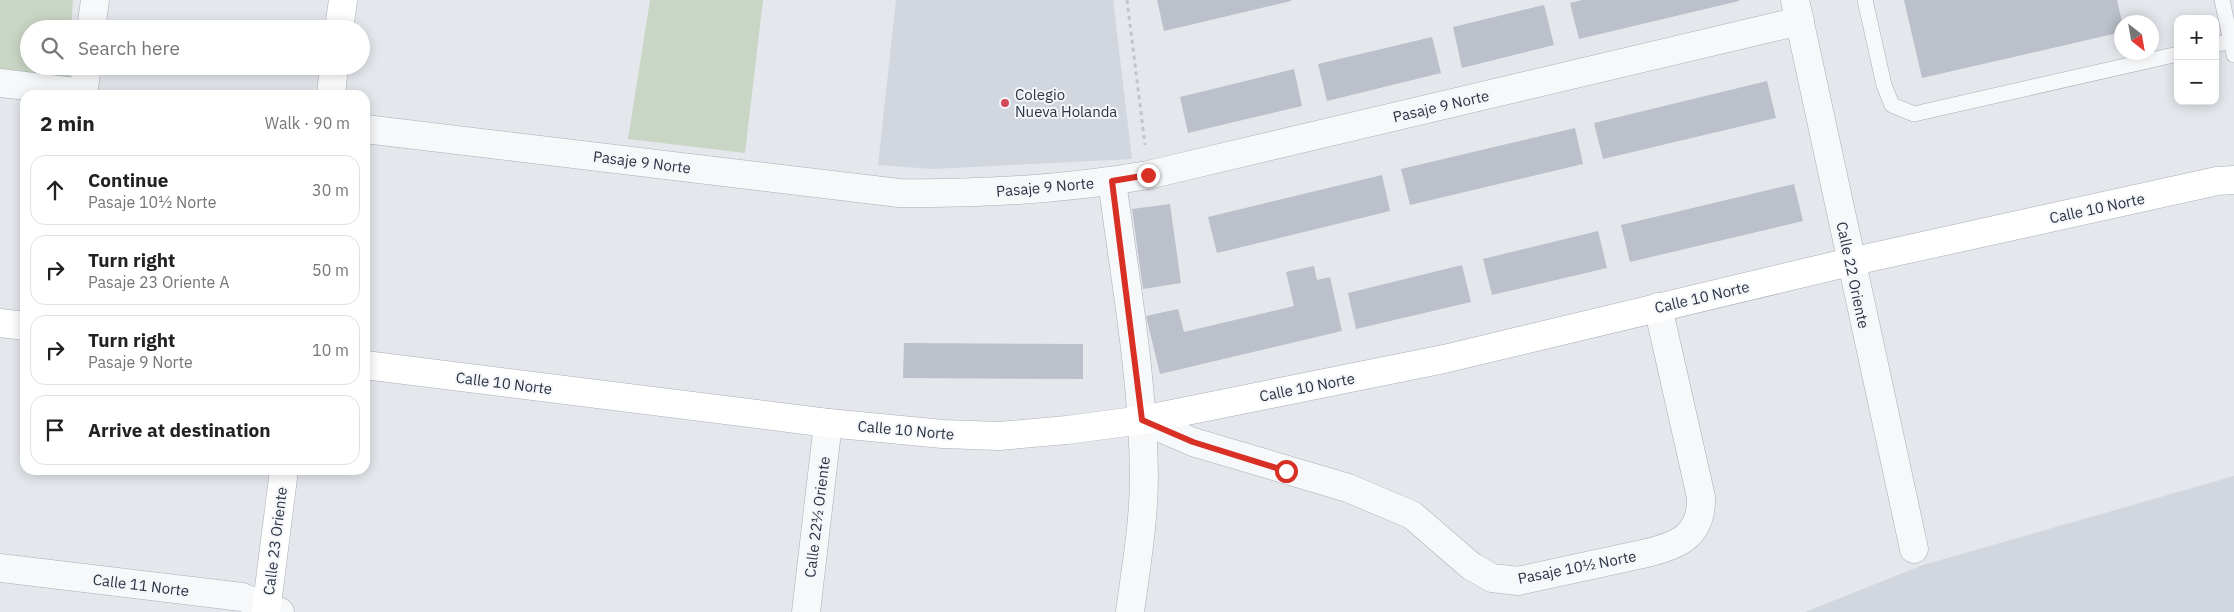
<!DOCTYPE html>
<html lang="en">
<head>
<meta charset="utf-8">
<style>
  body { margin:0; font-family:"IBM Plex Sans",sans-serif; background:#f6f6f6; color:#222 }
  .controls { position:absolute; right:15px; top:15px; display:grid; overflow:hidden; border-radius:10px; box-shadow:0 2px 12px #0003 }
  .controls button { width:45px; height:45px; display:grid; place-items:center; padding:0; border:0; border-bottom:1px solid #e0e0e0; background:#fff; color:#222; font:25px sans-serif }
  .compass { position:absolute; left:2114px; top:15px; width:45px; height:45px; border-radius:50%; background:#fff; box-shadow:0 2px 12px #0003; rotate:149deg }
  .stop { position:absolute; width:15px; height:15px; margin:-11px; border:4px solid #d93025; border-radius:50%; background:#fff }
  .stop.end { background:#d93025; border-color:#fff; box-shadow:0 1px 5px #0008 }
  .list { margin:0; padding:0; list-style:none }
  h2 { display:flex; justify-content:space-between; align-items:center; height:65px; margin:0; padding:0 20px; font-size:21px }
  h2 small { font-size:16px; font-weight:400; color:#767676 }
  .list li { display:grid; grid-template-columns:32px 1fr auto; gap:15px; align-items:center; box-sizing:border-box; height:70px; margin:0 10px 10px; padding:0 10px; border:1px solid #e0e0e0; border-radius:15px }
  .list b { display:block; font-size:19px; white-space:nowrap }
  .list p { margin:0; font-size:16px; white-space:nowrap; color:#767676 }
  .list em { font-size:16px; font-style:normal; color:#767676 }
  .icon { flex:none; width:28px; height:28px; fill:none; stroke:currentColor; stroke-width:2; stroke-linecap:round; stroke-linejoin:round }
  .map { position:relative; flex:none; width:2234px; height:612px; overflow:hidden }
  .search { position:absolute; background:#fff; box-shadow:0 2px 12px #0003; left:20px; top:20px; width:350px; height:55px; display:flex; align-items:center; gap:12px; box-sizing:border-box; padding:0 18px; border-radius:28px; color:#767676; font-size:19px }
  .panel { position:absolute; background:#fff; box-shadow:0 2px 12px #0003; left:20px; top:90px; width:350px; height:385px; border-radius:15px }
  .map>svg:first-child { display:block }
  .built { fill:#d2d6de }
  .green { fill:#c9d6c5 }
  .building { fill:#bbc0ca }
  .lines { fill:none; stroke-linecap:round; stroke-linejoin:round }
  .lane-casing { stroke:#a9aeb7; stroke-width:16 }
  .street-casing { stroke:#a9aeb7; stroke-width:29 }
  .secondary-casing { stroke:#a9aeb7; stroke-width:29 }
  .path { stroke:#c2c5cb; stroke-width:3; stroke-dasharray:4 4; stroke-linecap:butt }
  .lane { stroke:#f7f8fa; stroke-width:15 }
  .street { stroke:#f7f8fa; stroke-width:28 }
  .secondary { stroke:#fff; stroke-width:28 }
  .route { stroke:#d93025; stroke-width:6 }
  .poi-dot { fill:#d1495b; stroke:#f4f6f9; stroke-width:2 }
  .labels { text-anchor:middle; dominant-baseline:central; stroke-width:4; stroke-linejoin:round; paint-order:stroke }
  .poi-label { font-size:15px; fill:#2b3445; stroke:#f4f6f9; text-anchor:start }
  .street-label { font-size:15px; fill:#2b3445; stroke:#f4f6f9 }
</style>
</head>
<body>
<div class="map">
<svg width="2234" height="612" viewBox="0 0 2234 612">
  <rect width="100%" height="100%" fill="#e4e7ec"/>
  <!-- built -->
  <g class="built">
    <polygon points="896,0 1113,0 1132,159 933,169 878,165"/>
    <polygon points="2234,476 2234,612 1805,612 1923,565"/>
  </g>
  <!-- green -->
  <g class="green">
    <polygon points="0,0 73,0 71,29 29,29 29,66 69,66 69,78 0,70"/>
    <polygon points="650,0 763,0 745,153 628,139"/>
  </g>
  <!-- building -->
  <g class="building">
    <polygon points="1157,0 1291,0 1291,1 1164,31"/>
    <polygon points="1582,0 1739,0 1739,1 1579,39 1570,3"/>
    <polygon points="1904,0 2117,0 2122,22 2122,32 1922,78"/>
    <polygon points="1544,5 1554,45 1462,68 1453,27"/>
    <polygon points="1432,37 1441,73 1327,101 1318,64"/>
    <polygon points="1294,69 1302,106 1188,133 1180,97"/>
    <polygon points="1767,81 1776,118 1603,159 1594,123"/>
    <polygon points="1575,128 1583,164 1410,205 1401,169"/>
    <polygon points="1382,175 1390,211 1217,253 1208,217"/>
    <polygon points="1794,184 1803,221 1630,262 1621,225"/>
    <polygon points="1170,204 1181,283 1143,289 1132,209"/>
    <polygon points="1598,231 1607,268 1492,295 1483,259"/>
    <polygon points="1462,265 1471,302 1356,329 1348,293"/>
    <polygon points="1314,266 1317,280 1330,277 1342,331 1160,374 1146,316 1178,309 1184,332 1294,306 1286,272"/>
    <polygon points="904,343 1083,344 1083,379 903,378"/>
  </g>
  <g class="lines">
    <defs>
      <g id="lane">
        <polyline points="1865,0 1884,85 1892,105 1914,114 2178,54"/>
        <polyline points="2222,0 2234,55"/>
        <polyline points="2215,45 2231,41"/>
      </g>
      <g id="street">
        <polyline points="1795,0 1914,549"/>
        <polyline points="91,29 95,0"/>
        <polyline points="0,83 83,93"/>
        <polyline points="83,95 87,66"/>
        <path d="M 365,129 L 899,193 C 981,194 1067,189 1148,175 L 1800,21"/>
        <path d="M 1112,181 C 1125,279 1143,377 1144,476 C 1144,521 1136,567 1130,612"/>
        <path d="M 1142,420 L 1193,442 L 1348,488 L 1412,515 L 1471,566 L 1492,578 L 1518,581 L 1647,553 C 1680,545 1702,535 1701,497 L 1658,307"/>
        <polyline points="0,568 242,597 280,612"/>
        <polyline points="806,612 828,423"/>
      </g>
      <g id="secondary">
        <polyline points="339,29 343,0"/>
        <polyline points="331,95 334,66"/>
        <polyline points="0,323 25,326"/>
        <polyline points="365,365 828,423 943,434 999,436 1067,430 1142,420 1444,359 1850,262 2217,181 2234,180"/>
        <polyline points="266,612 284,470"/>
      </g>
    </defs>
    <!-- lane casing -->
    <use href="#lane" class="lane-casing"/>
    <!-- street casing -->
    <use href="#street" class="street-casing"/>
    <!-- secondary casing -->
    <use href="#secondary" class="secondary-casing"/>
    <!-- path -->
    <polyline class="path" points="1127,0 1145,145"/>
    <!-- lane -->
    <use href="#lane" class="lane"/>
    <!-- street -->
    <use href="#street" class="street"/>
    <!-- secondary -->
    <use href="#secondary" class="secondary"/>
  </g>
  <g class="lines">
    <!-- route -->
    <polyline class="route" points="1148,175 1112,181 1142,420 1193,442 1286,471"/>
  </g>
  <!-- markers -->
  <circle class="poi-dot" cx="1005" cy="103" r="5"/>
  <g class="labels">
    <!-- poi labels -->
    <g class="poi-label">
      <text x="1015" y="94">Colegio<tspan x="1015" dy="17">Nueva Holanda</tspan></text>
    </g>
    <!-- street labels -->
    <g class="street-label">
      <text transform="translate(1441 106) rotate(-13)">Pasaje 9 Norte</text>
      <text transform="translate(642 162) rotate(7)">Pasaje 9 Norte</text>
      <text transform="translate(1045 187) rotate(-5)">Pasaje 9 Norte</text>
      <text transform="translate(2097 208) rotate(-12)">Calle 10 Norte</text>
      <text transform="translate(1853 275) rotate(78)">Calle 22 Oriente</text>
      <text transform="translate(1702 297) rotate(-13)">Calle 10 Norte</text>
      <text transform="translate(504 383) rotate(7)">Calle 10 Norte</text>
      <text transform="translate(1307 387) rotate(-11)">Calle 10 Norte</text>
      <text transform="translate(906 430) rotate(5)">Calle 10 Norte</text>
      <text transform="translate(817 517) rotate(-83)">Calle 22½ Oriente</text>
      <text transform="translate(275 541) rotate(-83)">Calle 23 Oriente</text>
      <text transform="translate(1577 567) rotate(-11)">Pasaje 10½ Norte</text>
      <text transform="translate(141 585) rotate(7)">Calle 11 Norte</text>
    </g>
  </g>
</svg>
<div class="controls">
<button>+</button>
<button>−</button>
</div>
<svg class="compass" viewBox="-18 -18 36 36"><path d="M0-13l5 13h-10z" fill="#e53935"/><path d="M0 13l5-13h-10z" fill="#767676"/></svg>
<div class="stop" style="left:1286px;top:471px"></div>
<div class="stop end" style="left:1148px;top:175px"></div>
<div class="search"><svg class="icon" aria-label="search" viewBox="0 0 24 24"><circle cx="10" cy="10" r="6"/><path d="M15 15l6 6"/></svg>Search here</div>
<section class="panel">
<h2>2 min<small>Walk · 90 m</small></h2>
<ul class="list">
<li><svg class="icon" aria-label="ahead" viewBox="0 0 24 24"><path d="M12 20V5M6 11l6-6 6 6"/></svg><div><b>Continue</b><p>Pasaje 10½ Norte</p></div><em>30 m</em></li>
<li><svg class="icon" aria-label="right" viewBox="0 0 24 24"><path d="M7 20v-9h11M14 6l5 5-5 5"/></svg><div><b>Turn right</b><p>Pasaje 23 Oriente A</p></div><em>50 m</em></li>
<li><svg class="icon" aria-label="right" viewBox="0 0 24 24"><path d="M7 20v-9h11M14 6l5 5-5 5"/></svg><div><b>Turn right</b><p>Pasaje 9 Norte</p></div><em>10 m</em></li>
<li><svg class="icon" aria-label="arrive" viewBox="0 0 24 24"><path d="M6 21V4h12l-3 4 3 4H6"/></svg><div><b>Arrive at destination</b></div></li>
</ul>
</section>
</div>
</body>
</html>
